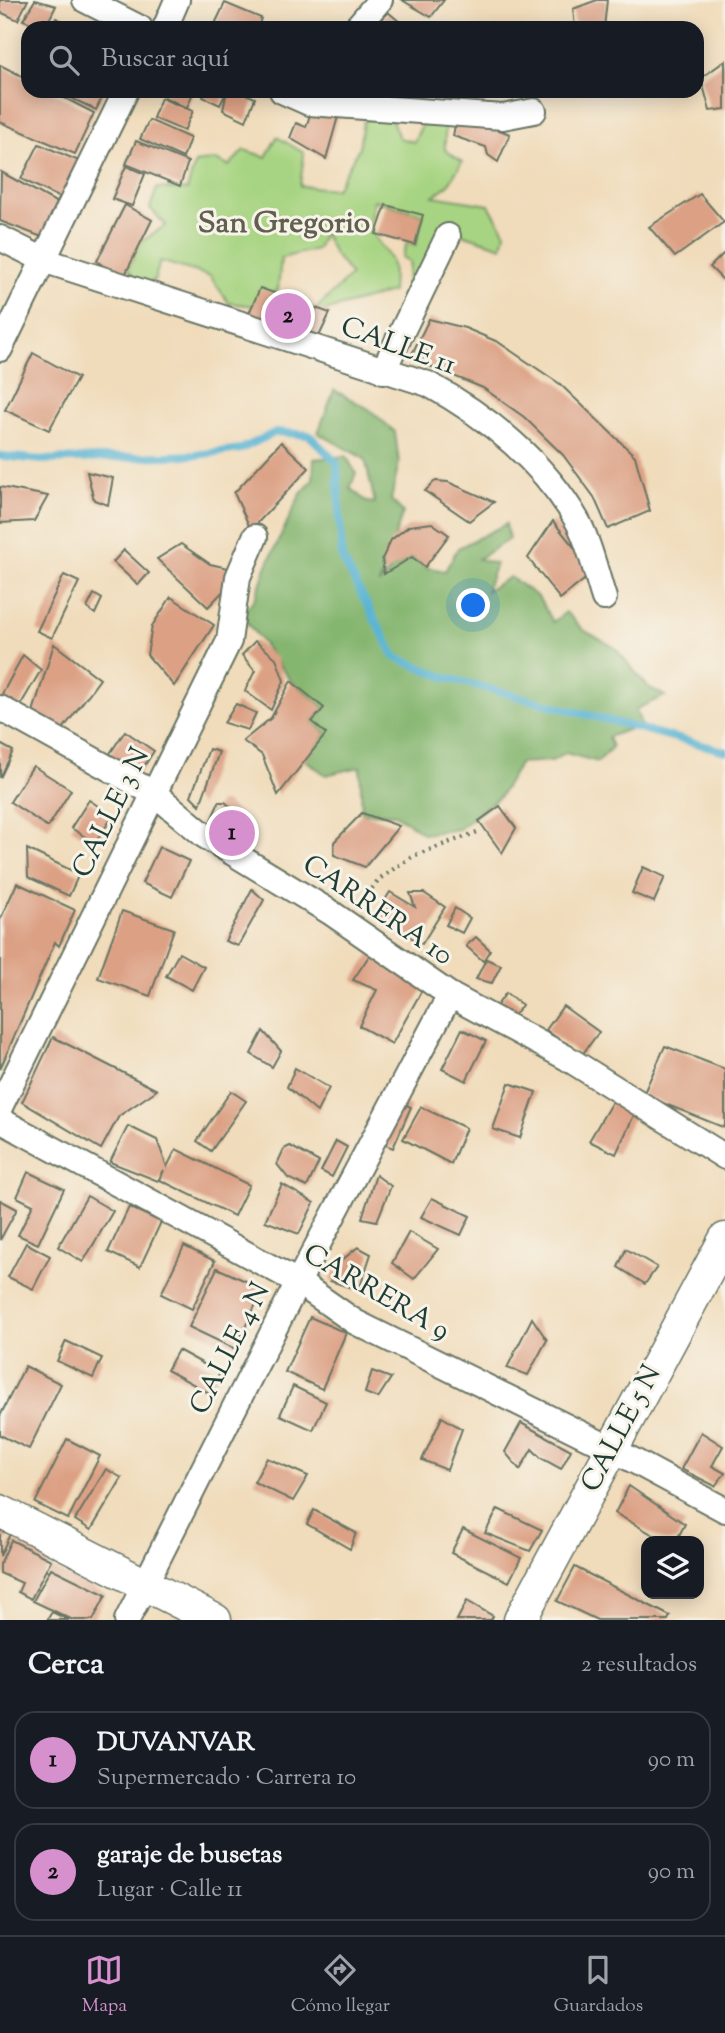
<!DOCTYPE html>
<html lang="es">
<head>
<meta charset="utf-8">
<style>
  body { margin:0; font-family:"Sorts Mill Goudy",serif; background:#242831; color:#f1f3f6 }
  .controls { position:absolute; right:21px; bottom:21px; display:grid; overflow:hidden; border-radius:14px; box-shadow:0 4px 18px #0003 }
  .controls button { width:63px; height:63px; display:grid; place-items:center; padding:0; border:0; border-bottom:2px solid #363941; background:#171b24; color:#f1f3f6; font:35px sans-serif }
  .you { position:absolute; left:474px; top:606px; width:24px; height:24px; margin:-18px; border:5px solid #fff; border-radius:50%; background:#1a73e8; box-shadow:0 0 0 10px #1a73e833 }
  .badge { display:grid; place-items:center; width:46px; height:46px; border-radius:50%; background:#d690ce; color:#111; font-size:23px; font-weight:700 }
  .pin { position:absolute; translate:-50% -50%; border:4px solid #fff; box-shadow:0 2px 7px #0006 }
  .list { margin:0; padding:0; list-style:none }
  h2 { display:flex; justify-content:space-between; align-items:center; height:91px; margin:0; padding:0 28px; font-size:30px }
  h2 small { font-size:23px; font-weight:400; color:#9ea1a6 }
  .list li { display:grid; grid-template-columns:46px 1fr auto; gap:21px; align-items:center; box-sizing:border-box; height:98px; margin:0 14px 14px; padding:0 14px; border:2px solid #363941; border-radius:21px }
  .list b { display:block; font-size:26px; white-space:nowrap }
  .list p { margin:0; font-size:23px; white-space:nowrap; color:#9ea1a6 }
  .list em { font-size:23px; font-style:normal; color:#9ea1a6 }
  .icon { flex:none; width:38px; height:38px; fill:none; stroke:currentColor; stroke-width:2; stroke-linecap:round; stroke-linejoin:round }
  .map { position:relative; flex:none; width:725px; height:1620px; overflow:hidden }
  .search { position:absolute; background:#171b24; box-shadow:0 4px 18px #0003; left:21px; right:21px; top:21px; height:77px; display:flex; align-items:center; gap:18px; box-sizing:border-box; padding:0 24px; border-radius:21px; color:#9ea1a6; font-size:26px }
  .sheet { height:315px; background:#171b24 }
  nav { display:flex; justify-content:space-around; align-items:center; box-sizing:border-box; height:98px; border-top:2px solid #363941; background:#171b24; font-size:19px; color:#9ea1a6 }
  nav a { display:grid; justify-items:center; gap:4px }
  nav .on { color:#d690ce }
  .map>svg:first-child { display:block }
  .green { fill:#a7d482; stroke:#63885b; stroke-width:2 }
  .forest { fill:#85b670; stroke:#527a52; stroke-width:2 }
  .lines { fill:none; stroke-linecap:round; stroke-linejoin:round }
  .stream { stroke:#54b2d2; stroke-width:8 }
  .building { fill:#dca185 }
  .minor-casing { stroke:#687463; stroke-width:28 }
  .tertiary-casing { stroke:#687463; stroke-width:35 }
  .path { stroke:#687463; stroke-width:4.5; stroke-dasharray:2 5; stroke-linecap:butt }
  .minor { stroke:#fff; stroke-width:24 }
  .tertiary { stroke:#fff; stroke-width:32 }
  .labels { text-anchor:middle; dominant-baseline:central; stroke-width:6; stroke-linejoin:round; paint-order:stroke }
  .street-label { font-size:28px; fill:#1f3d34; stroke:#f7f3e8 }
  .neighbourhood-label { font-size:30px; font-weight:bold; fill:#616050; stroke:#f7f3e8 }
</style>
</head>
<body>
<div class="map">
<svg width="725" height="1620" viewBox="0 0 725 1620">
  <rect width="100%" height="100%" fill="#f7f3e8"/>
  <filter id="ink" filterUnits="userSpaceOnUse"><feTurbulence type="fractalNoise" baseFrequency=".0143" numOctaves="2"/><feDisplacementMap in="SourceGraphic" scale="14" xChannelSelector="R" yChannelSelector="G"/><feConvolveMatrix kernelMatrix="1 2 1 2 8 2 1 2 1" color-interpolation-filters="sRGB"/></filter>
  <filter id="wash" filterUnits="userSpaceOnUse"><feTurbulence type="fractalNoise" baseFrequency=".00686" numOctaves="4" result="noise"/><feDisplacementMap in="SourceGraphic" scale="28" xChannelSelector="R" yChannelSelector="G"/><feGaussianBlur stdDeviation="1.57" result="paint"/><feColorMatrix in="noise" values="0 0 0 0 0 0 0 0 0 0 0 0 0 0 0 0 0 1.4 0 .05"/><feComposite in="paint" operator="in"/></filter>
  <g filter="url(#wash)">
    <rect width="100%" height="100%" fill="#f0dbba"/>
    <!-- green -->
    <path class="green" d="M 387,108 L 399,138 L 414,142 L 425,118 L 442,118 L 445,126 L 445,150 L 462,162 L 448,185 L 433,196 L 489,205 L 505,233 L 502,247 L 462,234 L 416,301 L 404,297 L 410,262 L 402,257 L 407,243 L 416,245 L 423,215 L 374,200 C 364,241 374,229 390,259 C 395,267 392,283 392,292 L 310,315 L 351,275 L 334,254 L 324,233 L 317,249 L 281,258 L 278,290 L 255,306 L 229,303 L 210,276 L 160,261 L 155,279 L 144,287 L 128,269 L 140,243 L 166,225 L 150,208 L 157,188 L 187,190 L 195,163 L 216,160 L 229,166 L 244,150 L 266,157 L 277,137 L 304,153 L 300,186 L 336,189 L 359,148 L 363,122 Z"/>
    <!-- forest -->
    <polygon class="forest" points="334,390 369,409 395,432 399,463 391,500 403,512 379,584 392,569 412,557 425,567 445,571 458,548 506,524 509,539 478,559 496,564 486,591 510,577 538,597 553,622 566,612 582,629 614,647 648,687 665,696 636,709 641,725 608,737 612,747 598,762 565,753 552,761 520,763 500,796 459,829 424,834 395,814 362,813 360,767 326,775 305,760 326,734 312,722 324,708 291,681 241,614 255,599 267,565 300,495 313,480 314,459 346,456 356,473 350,488 367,502 375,503 365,459 318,433"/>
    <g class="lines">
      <!-- stream -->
      <polyline class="stream" points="0,456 43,460 196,455 241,449 276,432 309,435 337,463 342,558 395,657 444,677 725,751"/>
    </g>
    <g id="blocks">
      <!-- building -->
      <g class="building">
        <polygon points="0,0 28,0 18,20 0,12"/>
        <polygon points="35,0 56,6 45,28 23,20"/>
        <polygon points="402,0 444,0 431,17"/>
        <polygon points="597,0 607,0 604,28 575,28 573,9"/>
        <polygon points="225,3 261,18 258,28 213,28"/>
        <polygon points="388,12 407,28 374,28"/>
        <polygon points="56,18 79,28 50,28"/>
        <polygon points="725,61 725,109 710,111 701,78"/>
        <polygon points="0,65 28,79 28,91 51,91 94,113 75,154 0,122"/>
        <polygon points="57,91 98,91 104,94 96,110"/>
        <polygon points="167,91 184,91 192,95 187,108 164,97"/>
        <polygon points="205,91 227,91 220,105 203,97"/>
        <polygon points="227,91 239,91 255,98 246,121 223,110"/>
        <polygon points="161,98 193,111 184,131 153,118"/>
        <polygon points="312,109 339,113 326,159 290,138 296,123 306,127"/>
        <polygon points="149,120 190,138 183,158 140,139"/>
        <polygon points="475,121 510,134 498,162 488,155 486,147 453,136 455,125"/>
        <polygon points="136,141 188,162 180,186 126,164"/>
        <polygon points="39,144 86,164 65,200 21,179"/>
        <polygon points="126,166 145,174 132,206 112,199"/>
        <polygon points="1,172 61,205 42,237 0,221"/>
        <polygon points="700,194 724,222 675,257 649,227"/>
        <polygon points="125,205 152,220 122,281 97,261"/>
        <polygon points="386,205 423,215 415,245 376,234"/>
        <polygon points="723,254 725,256 725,282 710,267"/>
        <polygon points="260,288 330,313 315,345 246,320"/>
        <polygon points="429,319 465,328 498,342 560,384 635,456 650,511 608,529 594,497 563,455 524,417 483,388 410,358"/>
        <polygon points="33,353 78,378 49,430 5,410"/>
        <polygon points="281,442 309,468 251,530 234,493"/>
        <polygon points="87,472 113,478 108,505 94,500"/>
        <polygon points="435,481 448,482 494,502 469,521 425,491"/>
        <polygon points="0,487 48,496 34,521 0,523"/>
        <polygon points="553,521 594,572 560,599 528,558"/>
        <polygon points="432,523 449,535 425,567 412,557 384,574 382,559 391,540 409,526"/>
        <polygon points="181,544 210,564 237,570 231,583 208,607 157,559"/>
        <polygon points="124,550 149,573 138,585 113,562"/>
        <polygon points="64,575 79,582 52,638 37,631"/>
        <polygon points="94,594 102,599 95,614 87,608"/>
        <polygon points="171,597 214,625 174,686 147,655 152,626"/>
        <polygon points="255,641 276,658 284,681 271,710 245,691 255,671 242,655"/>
        <polygon points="54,644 100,679 60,733 33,712"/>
        <polygon points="23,655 41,670 17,711 0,698"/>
        <polygon points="291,681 324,708 312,722 326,734 278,795 262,755 243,741 271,718"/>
        <polygon points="236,704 256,713 248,730 224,723"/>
        <polygon points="125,731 154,751 139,774 109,755"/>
        <polygon points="0,744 13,751 0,778"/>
        <polygon points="209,749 219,752 200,805 191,796"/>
        <polygon points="33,766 71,790 48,827 10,802"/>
        <polygon points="89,800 113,816 95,843 71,828"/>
        <polygon points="219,802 225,802 239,814 223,831 208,827"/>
        <polygon points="500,806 516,828 502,853 479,821"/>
        <polygon points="362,813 399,826 365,867 334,855 334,842"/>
        <polygon points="159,847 189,861 172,897 142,883"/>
        <polygon points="27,849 79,874 69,896 28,877"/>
        <polygon points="643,867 665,877 654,902 632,893"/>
        <polygon points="17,883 75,910 59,946 55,942 0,1069 0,920"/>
        <polygon points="252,889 264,900 238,946 225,941"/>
        <polygon points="390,892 415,907 410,893 424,893 445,907 422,944 375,916"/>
        <polygon points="455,908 470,918 462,933 446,925"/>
        <polygon points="122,911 174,929 150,996 98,978"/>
        <polygon points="476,937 490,950 483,961 466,946"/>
        <polygon points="179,953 204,967 192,990 166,976"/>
        <polygon points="371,953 426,983 392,1044 359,1026 377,990 353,980"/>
        <polygon points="486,959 501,965 492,983 476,979"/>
        <polygon points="506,993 522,1005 511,1020 495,1008"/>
        <polygon points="563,1006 599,1032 581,1056 546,1030"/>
        <polygon points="462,1029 486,1041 466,1081 442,1069"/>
        <polygon points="263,1031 281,1051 272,1067 251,1054"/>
        <polygon points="53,1037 157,1090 119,1116 101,1149 22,1102"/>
        <polygon points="665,1046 725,1069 725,1128 643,1095"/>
        <polygon points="295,1068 329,1088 317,1112 287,1087"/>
        <polygon points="509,1083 536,1092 520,1138 493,1129"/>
        <polygon points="231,1091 246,1101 211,1151 197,1141"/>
        <polygon points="613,1100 636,1111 616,1154 589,1141"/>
        <polygon points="399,1102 411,1107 393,1148 381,1143"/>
        <polygon points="421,1107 466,1128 451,1164 403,1139"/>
        <polygon points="128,1126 157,1140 167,1167 176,1149 249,1185 234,1216 160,1180 164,1170 158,1181 110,1162"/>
        <polygon points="336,1141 347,1147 332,1177 321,1171"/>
        <polygon points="290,1146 319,1162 307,1187 288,1178 277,1164 284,1149"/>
        <polygon points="28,1172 64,1189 38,1244 18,1235 33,1205 17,1197"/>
        <polygon points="376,1175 391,1186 377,1221 362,1218"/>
        <polygon points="282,1184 314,1203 299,1234 265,1221"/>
        <polygon points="87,1196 113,1211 83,1262 58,1247"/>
        <polygon points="432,1198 470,1216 461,1235 421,1217"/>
        <polygon points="0,1200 17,1209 0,1240"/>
        <polygon points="129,1207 161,1222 140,1267 108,1252"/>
        <polygon points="409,1232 438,1249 414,1279 392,1263"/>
        <polygon points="26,1243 50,1256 33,1289 8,1277"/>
        <polygon points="184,1246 215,1261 192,1309 161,1294"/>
        <polygon points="358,1247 371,1254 359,1290 330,1281 341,1261"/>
        <polygon points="626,1249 657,1267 645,1284 618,1267"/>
        <polygon points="217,1268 263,1289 235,1349 189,1327"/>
        <polygon points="310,1317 346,1333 322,1389 285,1372"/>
        <polygon points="532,1318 547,1340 528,1375 507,1368"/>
        <polygon points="66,1341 102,1358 93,1378 57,1361"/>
        <polygon points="178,1350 220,1373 209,1393 167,1370"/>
        <polygon points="25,1366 61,1384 29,1449 0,1435 0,1416"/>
        <polygon points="372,1371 391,1378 378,1398 365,1393"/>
        <polygon points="293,1386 326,1402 313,1430 280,1415"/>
        <polygon points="442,1417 462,1429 447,1470 422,1460"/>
        <polygon points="521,1423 571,1450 561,1469 541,1458 532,1449 520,1470 505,1452"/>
        <polygon points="701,1432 723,1446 712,1466 725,1473 715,1486 681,1469"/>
        <polygon points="67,1439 100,1456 68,1519 35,1503"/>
        <polygon points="267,1458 308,1476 293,1501 254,1482"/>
        <polygon points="106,1469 122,1478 91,1530 75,1520"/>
        <polygon points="629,1486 685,1524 676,1541 664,1541 615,1513"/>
        <polygon points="498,1509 542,1530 530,1551 485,1533"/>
        <polygon points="314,1510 356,1533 350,1549 307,1524"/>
        <polygon points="463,1529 521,1558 509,1582 451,1553"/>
        <polygon points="0,1530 10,1534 0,1556"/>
        <polygon points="11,1540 51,1560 31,1599 18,1592 22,1583 0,1573 0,1564"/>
        <polygon points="575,1567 670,1616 668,1620 597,1620 557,1601"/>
        <polygon points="51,1568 106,1595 93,1620 73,1620 33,1601"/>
        <polygon points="467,1601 493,1616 491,1620 457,1620"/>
        <polygon points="52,1612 69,1620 47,1620"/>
      </g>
    </g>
  </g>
  <g filter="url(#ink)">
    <use href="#blocks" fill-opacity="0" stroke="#687463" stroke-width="2"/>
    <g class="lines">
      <defs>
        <g id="minor">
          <polyline points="85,0 140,28"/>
          <polyline points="165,28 177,0"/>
          <polyline points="356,28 380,0"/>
          <polyline points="282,91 309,103 503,117 534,111"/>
          <path d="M 0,238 L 46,261 L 428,384 C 487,416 544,462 578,522 C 590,544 596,574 604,598"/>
          <polyline points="0,349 126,91"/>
          <polyline points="383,371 448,236"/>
          <polyline points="0,708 155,794 205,836 330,912 450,995 567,1058 725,1157"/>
          <polyline points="0,1107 229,641 238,577 255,537"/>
          <polyline points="0,1120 298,1282 355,1322 612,1449 725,1510"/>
          <polyline points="127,1620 298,1282 450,995"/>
        </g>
        <g id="tertiary">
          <polyline points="0,1511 215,1620"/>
          <polyline points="520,1620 725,1239"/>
        </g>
      </defs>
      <!-- minor casing -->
      <use href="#minor" class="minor-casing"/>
      <!-- tertiary casing -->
      <use href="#tertiary" class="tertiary-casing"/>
      <!-- path -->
      <polyline class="path" points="359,905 379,879 413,856 480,831"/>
      <!-- minor -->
      <use href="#minor" class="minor"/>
      <!-- tertiary -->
      <use href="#tertiary" class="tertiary"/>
    </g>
  </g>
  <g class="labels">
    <!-- street labels -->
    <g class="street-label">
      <text transform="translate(398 347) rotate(20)">CALLE 11</text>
      <text transform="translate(112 813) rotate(-64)">CALLE 3 N</text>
      <text transform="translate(377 911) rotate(34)">CARRERA 10</text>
      <text transform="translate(376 1293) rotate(30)">CARRERA 9</text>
      <text transform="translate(231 1349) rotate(-63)">CALLE 4 N</text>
      <text transform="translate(622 1429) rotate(-62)">CALLE 5 N</text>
    </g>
    <!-- neighbourhood labels -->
    <g class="neighbourhood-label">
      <text x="284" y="224">San Gregorio</text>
    </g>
  </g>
</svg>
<div class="controls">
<button><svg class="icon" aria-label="layers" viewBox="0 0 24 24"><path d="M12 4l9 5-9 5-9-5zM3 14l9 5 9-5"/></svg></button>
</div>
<div class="you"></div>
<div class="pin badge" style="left:232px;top:833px">1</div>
<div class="pin badge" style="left:288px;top:316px">2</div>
<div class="search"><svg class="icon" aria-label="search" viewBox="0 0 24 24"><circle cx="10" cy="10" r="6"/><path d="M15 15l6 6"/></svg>Buscar aquí</div>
</div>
<section class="sheet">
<h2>Cerca<small>2 resultados</small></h2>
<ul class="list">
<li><span class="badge">1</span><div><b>DUVANVAR</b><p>Supermercado · Carrera 10</p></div><em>90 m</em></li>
<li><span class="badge">2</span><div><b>garaje de busetas</b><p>Lugar · Calle 11</p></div><em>90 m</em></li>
</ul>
</section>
<nav>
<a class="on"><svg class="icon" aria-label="map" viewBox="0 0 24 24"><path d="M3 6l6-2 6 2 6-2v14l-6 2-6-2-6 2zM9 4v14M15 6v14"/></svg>Mapa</a>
<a><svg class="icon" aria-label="directions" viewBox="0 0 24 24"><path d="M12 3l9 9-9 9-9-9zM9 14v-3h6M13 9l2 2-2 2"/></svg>Cómo llegar</a>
<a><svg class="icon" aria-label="saved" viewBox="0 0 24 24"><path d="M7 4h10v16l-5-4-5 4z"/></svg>Guardados</a>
</nav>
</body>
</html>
